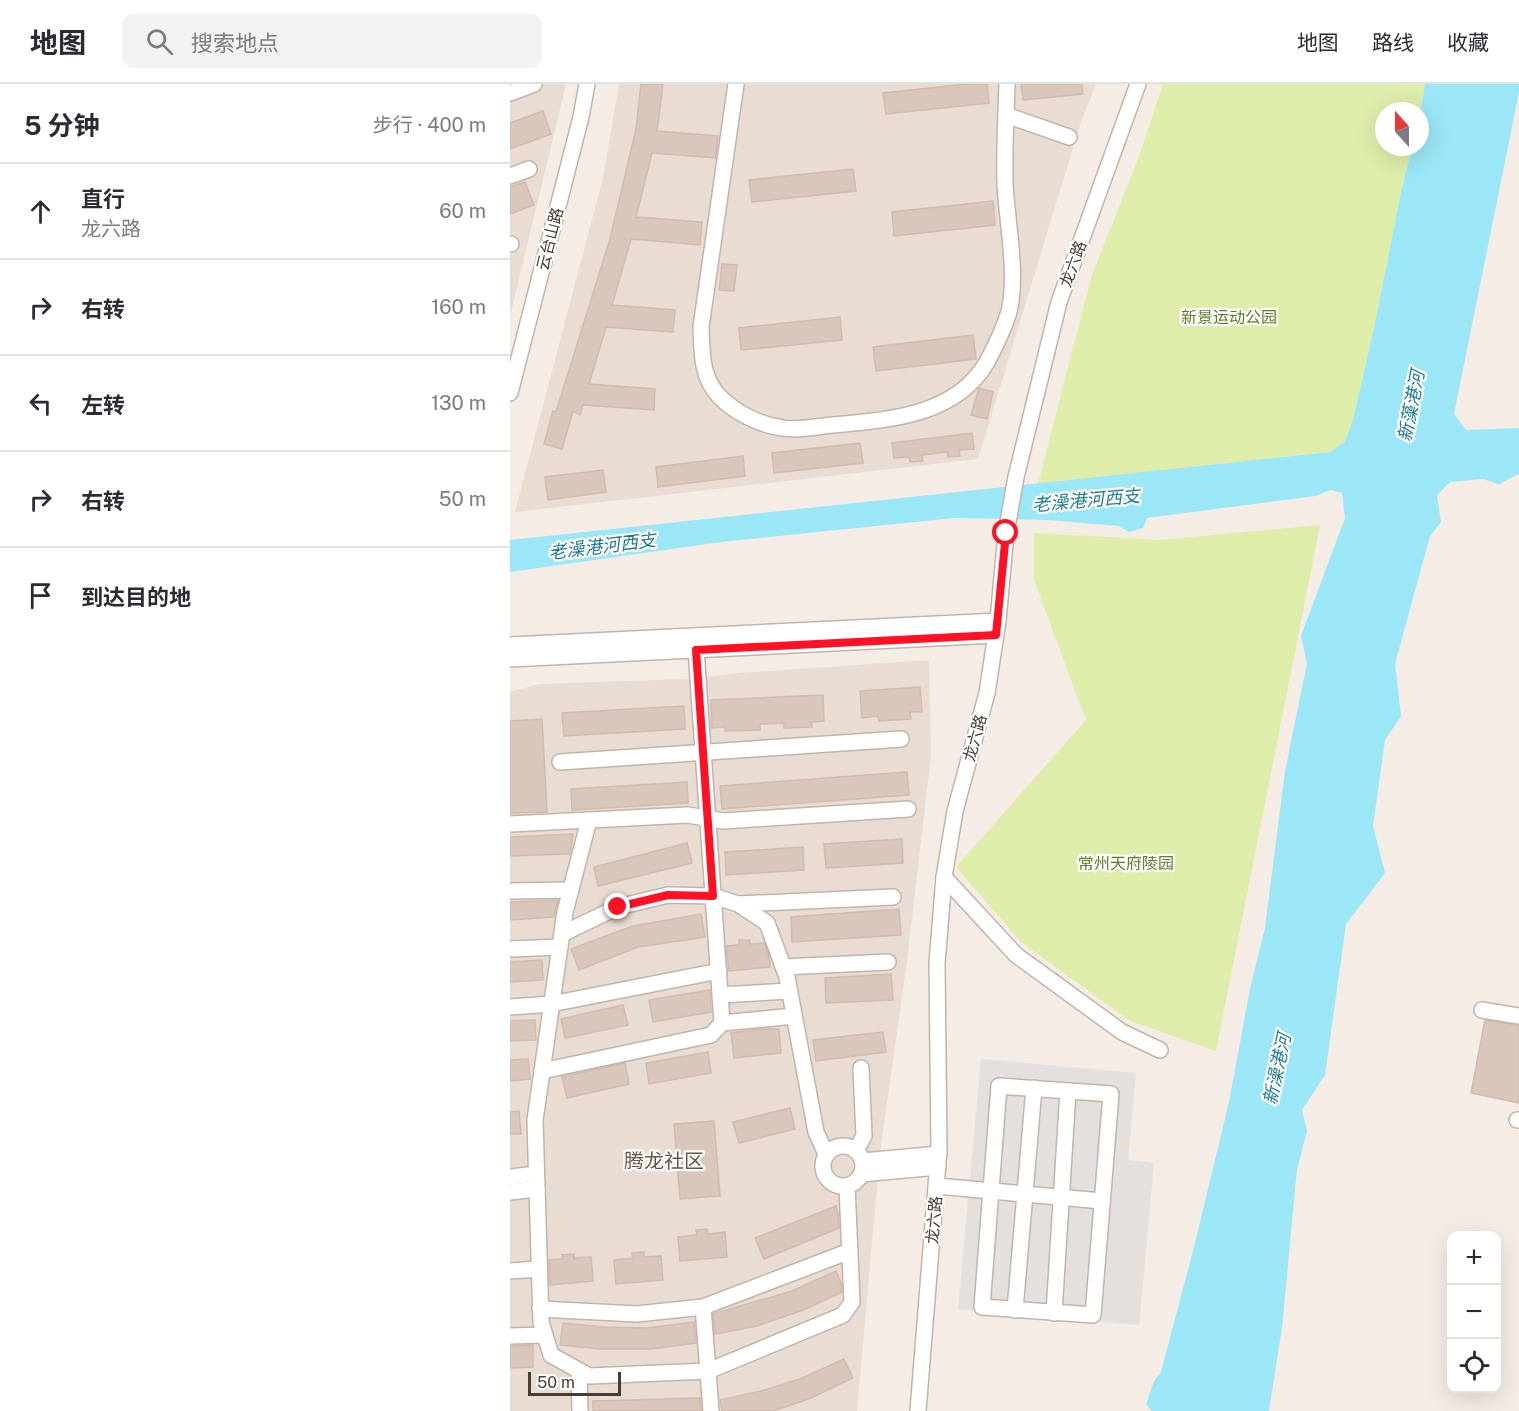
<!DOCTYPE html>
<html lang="zh">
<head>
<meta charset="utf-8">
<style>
  body { margin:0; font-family:"Public Sans","Noto Sans SC",sans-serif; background:#f2f2f3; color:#2b2b33 }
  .controls { position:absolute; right:18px; bottom:18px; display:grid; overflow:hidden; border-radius:12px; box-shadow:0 6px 24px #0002 }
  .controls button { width:54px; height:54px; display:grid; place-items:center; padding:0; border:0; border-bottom:2px solid #e1e1e2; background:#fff; color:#2b2b33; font:30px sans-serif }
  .compass { position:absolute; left:865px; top:18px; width:54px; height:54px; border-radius:50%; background:#fff; box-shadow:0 6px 24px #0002; rotate:339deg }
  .scale { position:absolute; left:18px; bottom:15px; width:93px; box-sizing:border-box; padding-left:6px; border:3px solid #473b34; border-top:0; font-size:16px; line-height:21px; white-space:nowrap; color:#473b34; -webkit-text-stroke:4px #fff; paint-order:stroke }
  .stop { position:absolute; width:18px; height:18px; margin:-14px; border:4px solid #ff1125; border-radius:50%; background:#fff }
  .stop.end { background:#ff1125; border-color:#fff; box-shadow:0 2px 6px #0008 }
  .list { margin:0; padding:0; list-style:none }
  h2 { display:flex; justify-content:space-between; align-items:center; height:78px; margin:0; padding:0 24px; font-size:26px }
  h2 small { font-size:20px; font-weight:400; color:#7c7c81 }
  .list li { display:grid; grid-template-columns:39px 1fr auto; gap:18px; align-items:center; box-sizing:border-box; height:96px; padding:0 24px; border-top:2px solid #e1e1e2 }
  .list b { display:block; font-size:22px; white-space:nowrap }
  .list p { margin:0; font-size:20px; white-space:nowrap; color:#7c7c81 }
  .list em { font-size:20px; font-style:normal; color:#7c7c81 }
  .icon { flex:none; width:33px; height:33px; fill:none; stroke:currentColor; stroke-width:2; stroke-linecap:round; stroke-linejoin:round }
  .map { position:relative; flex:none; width:1009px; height:1327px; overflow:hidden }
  header { display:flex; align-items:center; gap:36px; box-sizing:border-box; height:84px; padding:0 30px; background:#fff; border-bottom:2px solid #e1e1e2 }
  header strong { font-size:28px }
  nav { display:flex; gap:33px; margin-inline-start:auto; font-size:21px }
  .search { width:420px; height:54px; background:#f2f2f3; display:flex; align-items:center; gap:15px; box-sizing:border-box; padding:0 21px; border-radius:12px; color:#7c7c81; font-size:22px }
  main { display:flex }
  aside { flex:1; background:#fff }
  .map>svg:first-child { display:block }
  .residential { fill:#e9dcd2 }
  .green { fill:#deedaa }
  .parking { fill:#e4e0de }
  .water { fill:#9be7f7 }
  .building { fill:#dac7bc; stroke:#d2baac; stroke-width:1.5 }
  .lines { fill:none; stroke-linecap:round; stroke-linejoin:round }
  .minor-casing { stroke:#c3b4aa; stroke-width:18 }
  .minor { stroke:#fff; stroke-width:15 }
  .route { stroke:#ff1125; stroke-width:8 }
  .labels { text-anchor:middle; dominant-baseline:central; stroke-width:4.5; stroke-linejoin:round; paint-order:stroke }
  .street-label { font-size:16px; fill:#473b34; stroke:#fff }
  .park-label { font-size:16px; fill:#5b7f22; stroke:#fff }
  .water-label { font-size:18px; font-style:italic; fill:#1e7c92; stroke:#fff }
  .quarter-label { font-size:20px; fill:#6b564a; stroke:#fff }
</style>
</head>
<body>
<header>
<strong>地图</strong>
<div class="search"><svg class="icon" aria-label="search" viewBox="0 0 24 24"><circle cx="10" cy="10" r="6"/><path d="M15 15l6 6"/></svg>搜索地点</div>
<nav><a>地图</a><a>路线</a><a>收藏</a></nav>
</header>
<main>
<aside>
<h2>5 分钟<small>步行 · 400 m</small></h2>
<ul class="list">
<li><svg class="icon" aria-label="ahead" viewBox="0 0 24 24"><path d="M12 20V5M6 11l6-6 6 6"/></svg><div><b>直行</b><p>龙六路</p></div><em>60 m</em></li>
<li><svg class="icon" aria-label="right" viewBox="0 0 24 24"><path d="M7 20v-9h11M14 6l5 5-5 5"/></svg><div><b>右转</b></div><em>160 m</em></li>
<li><svg class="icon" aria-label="left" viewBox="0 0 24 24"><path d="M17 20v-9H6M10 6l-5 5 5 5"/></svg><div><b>左转</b></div><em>130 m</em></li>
<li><svg class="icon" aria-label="right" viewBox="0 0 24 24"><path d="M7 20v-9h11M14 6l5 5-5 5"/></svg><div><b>右转</b></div><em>50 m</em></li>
<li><svg class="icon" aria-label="arrive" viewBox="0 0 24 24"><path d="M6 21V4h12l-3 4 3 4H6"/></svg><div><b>到达目的地</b></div></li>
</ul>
</aside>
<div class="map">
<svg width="1009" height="1327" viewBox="0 0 1009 1327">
  <rect width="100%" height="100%" fill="#f4ece5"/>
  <!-- residential -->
  <g class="residential">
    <polygon points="0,0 56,0 0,232"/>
    <polygon points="109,0 586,0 571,38 468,375 5,428 93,94"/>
    <polygon points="419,576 421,672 396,885 370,1068 347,1327 0,1327 0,608 30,600 175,595 230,589"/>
  </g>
  <!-- green -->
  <g class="green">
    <polygon points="653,0 915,0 910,31 910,27 874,27 874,63 902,63 890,113 865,240 843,335 835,358 820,368 528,400 581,194 630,70"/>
    <polygon points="810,441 706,967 620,937 511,858 446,783 576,636 524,496 524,449 650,456"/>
  </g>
  <!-- parking -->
  <polygon class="parking" points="471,975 626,989 618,1076 644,1079 629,1241 448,1225"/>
  <!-- water -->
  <polygon class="water" points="915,0 1009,0 1009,8 944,330 956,346 1009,344 1009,390 989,400 973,395 940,398 927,411 931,438 920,452 885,580 891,632 875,656 863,742 875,789 836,840 815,991 792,1026 797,1047 787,1085 772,1243 759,1327 642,1327 636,1320 644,1297 651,1288 684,1163 719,1018 740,905 755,844 775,687 797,580 791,552 835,434 832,409 821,406 805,412 637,434 633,444 619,448 609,442 538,436 444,434 211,458 0,488 0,456 820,368 835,358 843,335 865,240 890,113 902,63 910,63 910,31"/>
  <!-- building -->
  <g class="building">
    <polygon points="131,0 153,0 147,47 208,52 206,74 142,69 126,133 192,138 190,161 121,155 102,221 165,226 163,248 96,243 79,300 145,305 144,326 73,321 70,331 63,327 52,365 34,360 43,327 46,328 100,155 126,45"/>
    <polygon points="457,0 477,0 479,19 376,30 373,9"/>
    <polygon points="511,0 572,0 573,10 513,16"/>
    <polygon points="33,27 41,50 0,65 0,39"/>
    <polygon points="343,85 346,107 242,118 239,96"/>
    <polygon points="15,98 24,121 0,130 0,103"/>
    <polygon points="483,117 485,141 384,152 382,128"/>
    <polygon points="212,180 227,181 224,207 209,206"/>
    <polygon points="330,233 332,256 231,266 229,244"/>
    <polygon points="463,251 466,275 366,287 363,263"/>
    <polygon points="469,304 483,308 477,335 461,331"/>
    <polygon points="462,349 464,365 449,366 450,372 438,373 437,368 412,371 413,377 400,378 399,373 384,374 382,359"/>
    <polygon points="350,359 353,379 264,389 262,369"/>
    <polygon points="233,372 235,392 148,403 146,383"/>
    <polygon points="93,386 96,408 38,416 35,393"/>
    <polygon points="410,603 412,628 400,628 401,635 369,637 368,632 352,634 350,607"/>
    <polygon points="313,611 314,637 301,638 302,643 274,644 274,639 250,640 250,646 215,647 215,643 202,644 201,616"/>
    <polygon points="174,622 175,645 54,652 52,629"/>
    <polygon points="32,635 37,728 0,729 0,637"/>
    <polygon points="397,688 399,711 212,725 210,702"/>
    <polygon points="177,698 178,719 62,726 61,705"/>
    <polygon points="63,750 60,770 0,772 0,753"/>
    <polygon points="392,755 393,779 316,784 314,760"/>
    <polygon points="177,759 182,779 88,802 84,783"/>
    <polygon points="293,763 294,786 216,791 215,768"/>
    <polygon points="48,816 44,833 0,836 0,818"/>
    <polygon points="389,825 391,851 282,858 281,833"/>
    <polygon points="191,830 195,853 128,863 69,886 61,865 123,842"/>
    <polygon points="229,856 240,856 240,860 254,859 259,872 260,883 219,887 216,862 229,861"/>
    <polygon points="32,876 33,896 0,898 0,878"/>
    <polygon points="381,890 383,916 316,919 315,894"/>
    <polygon points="200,906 201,928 143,938 139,916"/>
    <polygon points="113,921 118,941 55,954 51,935"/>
    <polygon points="25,936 26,956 0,957 0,937"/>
    <polygon points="975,936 1009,942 1009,1019 961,1009"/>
    <polygon points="251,945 269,945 271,969 224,974 221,949"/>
    <polygon points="373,948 376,968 306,977 303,956"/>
    <polygon points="198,968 201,989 139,1000 136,979"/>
    <polygon points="18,975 20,995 0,997 0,976"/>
    <polygon points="115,979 119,1000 57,1014 52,993"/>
    <polygon points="280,1024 285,1045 229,1059 223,1038"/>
    <polygon points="9,1027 11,1050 0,1050 0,1028"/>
    <polygon points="204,1037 210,1112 170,1115 164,1040"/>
    <polygon points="326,1122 328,1129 329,1144 254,1175 245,1154"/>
    <polygon points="197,1145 198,1150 215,1148 217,1173 170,1177 168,1153 187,1151 186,1146"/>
    <polygon points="134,1168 134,1173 151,1172 153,1196 106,1200 104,1176 123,1174 122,1169"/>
    <polygon points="64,1170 64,1174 81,1173 83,1197 40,1201 39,1176 53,1175 52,1171"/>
    <polygon points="326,1187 331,1199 332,1208 293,1226 247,1242 205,1250 203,1230 282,1207"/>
    <polygon points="184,1238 186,1259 141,1265 92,1265 50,1261 53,1239 95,1243 136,1244"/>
    <polygon points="23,1261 23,1283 0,1284 0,1262"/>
    <polygon points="334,1275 343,1294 301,1314 263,1327 212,1327 210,1316 251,1307 290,1295"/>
    <polygon points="190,1314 191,1327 83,1327 83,1317"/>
  </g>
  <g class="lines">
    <defs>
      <g id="minor">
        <path d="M 226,0 L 191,243 C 192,268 191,293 209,312 C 225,329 250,341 273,344 C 289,347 308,342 323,341 C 378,336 446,332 477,278 C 485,263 494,244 499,228 C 508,190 497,139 495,100 C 494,67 496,33 497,0"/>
        <polyline points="0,9 24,0"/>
        <polyline points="496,31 559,53"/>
        <polyline points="0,92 19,85"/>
        <polyline points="0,160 1,160"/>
        <polyline points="0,309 71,33 77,0"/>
        <polyline points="0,561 488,537"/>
        <polyline points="0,575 486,551"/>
        <polyline points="50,678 391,655"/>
        <polyline points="79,736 55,828 25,1036 31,1238 41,1271 79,1292 198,1287 333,1231 342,1218 337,1102"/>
        <polyline points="0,740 178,731 213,737 398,725"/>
        <polyline points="434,793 506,871 612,948 650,966"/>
        <polyline points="0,807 61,806"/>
        <polyline points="228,820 383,813"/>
        <polyline points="52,850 108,823 158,811 203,812 228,820 257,839 277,893 306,1048 316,1070"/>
        <polyline points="0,865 50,863"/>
        <polyline points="273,883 378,878"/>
        <polyline points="210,911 279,907"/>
        <polyline points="0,923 41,920 209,887"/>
        <polyline points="972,926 1009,932"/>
        <polyline points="212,939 284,932"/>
        <polyline points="32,987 201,951 212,939 186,566"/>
        <polygon points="489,1002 601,1010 583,1231 472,1223"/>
        <polyline points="1007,1036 1009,1036"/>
        <circle cx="333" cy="1082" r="20"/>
        <polyline points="346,1066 354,1052 351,984"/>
        <polyline points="353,1077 429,1070"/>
        <polyline points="351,1090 428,1083"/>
        <polyline points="0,1093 26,1090"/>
        <polyline points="427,1102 592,1117"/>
        <polyline points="0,1108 27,1105"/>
        <polyline points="0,1187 29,1185"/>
        <polyline points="193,1223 201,1327"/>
        <polyline points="30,1225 127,1230 193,1223 340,1167"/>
        <polyline points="505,1226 524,1004"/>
        <polyline points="544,1229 558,1007"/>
        <polyline points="0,1252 35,1251"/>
        <polyline points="69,1287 70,1327"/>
        <polyline points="408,1327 429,1065 427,879 434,793 445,727 477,609 488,537 496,449 506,393 549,218 628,0"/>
      </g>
    </defs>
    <!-- minor casing -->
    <use href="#minor" class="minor-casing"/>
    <!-- minor -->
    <use href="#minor" class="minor"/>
  </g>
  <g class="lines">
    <!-- route -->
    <polyline class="route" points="108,823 158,811 203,812 186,566 486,551 496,449"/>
  </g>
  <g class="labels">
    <!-- street labels -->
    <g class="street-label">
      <text transform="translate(40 155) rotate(-76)">云台山路</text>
      <text transform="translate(563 180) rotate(-70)">龙六路</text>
      <text transform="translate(465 654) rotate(-75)">龙六路</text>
      <text transform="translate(424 1136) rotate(-85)">龙六路</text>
    </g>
    <!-- park labels -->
    <g class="park-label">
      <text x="719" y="233">新景运动公园</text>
      <text x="616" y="779">常州天府陵园</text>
    </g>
    <!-- water labels -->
    <g class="water-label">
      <text transform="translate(901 322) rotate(-79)">新藻港河</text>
      <text transform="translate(576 416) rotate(-5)">老澡港河西支</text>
      <text transform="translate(92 462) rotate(-7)">老澡港河西支</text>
      <text transform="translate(767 985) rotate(-78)">新澡港河</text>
    </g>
    <!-- quarter labels -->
    <g class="quarter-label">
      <text x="154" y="1077">腾龙社区</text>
    </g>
  </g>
</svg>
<div class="controls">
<button>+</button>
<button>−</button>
<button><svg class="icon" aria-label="locate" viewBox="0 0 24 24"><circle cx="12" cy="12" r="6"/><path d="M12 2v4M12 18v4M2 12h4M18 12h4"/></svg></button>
</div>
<svg class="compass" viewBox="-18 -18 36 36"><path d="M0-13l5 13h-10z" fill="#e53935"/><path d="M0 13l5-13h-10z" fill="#7c7c81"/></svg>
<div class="scale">50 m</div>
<div class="stop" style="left:496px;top:449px"></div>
<div class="stop end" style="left:108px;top:823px"></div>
</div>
</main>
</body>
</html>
